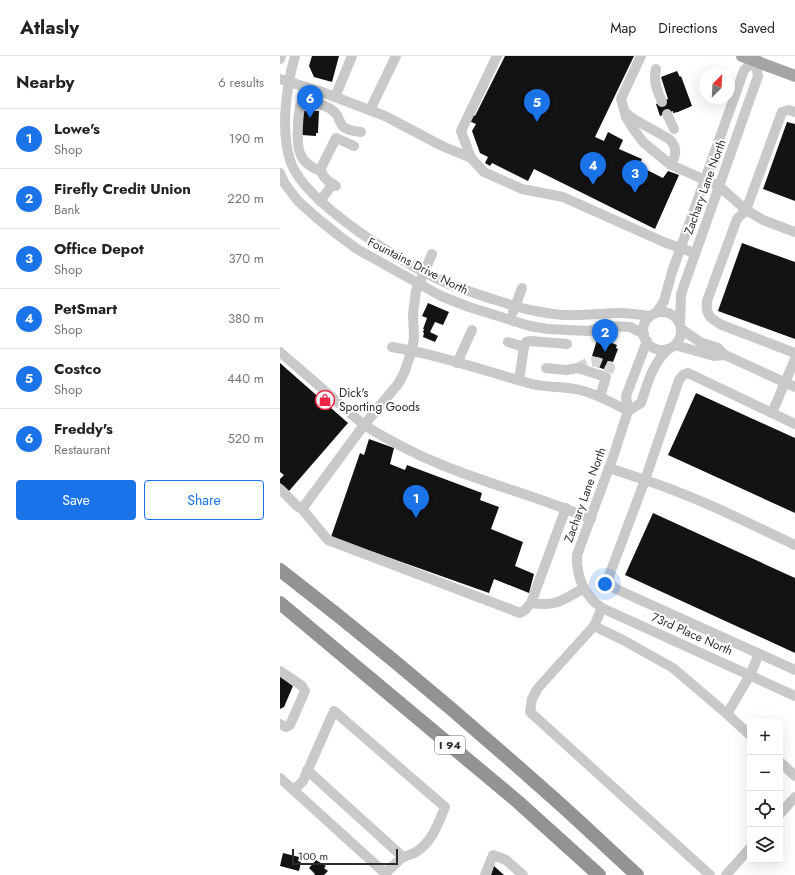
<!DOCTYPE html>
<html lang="en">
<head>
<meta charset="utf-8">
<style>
  body { margin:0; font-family:Jost,sans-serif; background:#f2f2f2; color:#222 }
  .controls { position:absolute; right:12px; bottom:12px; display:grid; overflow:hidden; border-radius:4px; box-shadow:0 4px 16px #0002 }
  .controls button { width:36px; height:36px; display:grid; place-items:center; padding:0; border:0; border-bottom:1px solid #e0e0e0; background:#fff; color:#222; font:20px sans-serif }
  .compass { position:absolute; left:419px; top:12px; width:36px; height:36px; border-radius:50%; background:#fff; box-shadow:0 4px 16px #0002; rotate:24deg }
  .scale { position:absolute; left:12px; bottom:10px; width:106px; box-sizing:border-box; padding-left:4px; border:2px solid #2c2c2c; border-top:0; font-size:11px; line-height:14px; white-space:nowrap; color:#2c2c2c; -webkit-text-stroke:3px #fff; paint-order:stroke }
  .you { position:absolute; left:325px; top:528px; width:14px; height:14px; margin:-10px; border:3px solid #fff; border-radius:50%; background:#1a73e8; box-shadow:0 0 0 6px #1a73e833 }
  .badge { display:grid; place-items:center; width:26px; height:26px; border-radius:50%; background:#1a73e8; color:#fff; font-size:13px; font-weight:700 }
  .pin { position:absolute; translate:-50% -33px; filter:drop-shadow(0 1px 2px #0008) }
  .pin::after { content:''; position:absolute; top:21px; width:14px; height:12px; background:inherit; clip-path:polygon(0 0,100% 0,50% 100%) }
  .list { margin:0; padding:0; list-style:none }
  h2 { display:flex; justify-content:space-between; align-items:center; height:52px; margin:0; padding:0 16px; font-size:17px }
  h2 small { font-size:13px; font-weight:400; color:#767676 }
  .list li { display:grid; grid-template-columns:26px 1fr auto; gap:12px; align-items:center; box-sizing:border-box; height:60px; padding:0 16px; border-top:1px solid #e0e0e0 }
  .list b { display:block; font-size:15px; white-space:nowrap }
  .list p { margin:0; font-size:13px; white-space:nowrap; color:#767676 }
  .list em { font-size:13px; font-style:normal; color:#767676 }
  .actions { display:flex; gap:8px; padding:12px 16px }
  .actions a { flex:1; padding:9px 0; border:1px solid #1a73e8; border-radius:4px; text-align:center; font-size:14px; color:#1a73e8 }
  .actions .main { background:#1a73e8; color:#fff }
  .icon { flex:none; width:22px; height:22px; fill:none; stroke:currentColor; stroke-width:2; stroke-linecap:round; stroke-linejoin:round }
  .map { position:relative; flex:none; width:515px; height:819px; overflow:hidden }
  header { display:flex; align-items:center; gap:24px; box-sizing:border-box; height:56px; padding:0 20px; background:#fff; border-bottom:1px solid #e0e0e0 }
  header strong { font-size:19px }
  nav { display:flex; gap:22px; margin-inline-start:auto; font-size:14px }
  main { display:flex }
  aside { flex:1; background:#fff }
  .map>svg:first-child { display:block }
  .building { fill:#131313 }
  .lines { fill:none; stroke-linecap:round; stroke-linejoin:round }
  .minor-tunnel { stroke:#d5d5d5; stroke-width:10; stroke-dasharray:10 5; stroke-linecap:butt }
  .minor { stroke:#c9c9c9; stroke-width:10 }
  .major { stroke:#a4a4a4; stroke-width:12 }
  .highway { stroke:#939393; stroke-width:14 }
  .labels { text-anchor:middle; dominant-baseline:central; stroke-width:4; stroke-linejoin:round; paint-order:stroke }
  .shield { fill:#fff; stroke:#6b6b6b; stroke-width:1 }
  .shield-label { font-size:11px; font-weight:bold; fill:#2c2c2c }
  .street-label { font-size:12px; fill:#2c2c2c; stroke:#fff }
  .poi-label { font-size:12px; fill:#2c2c2c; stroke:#fff; text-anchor:start }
</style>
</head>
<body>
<header>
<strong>Atlasly</strong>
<nav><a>Map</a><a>Directions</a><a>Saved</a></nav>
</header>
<main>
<aside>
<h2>Nearby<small>6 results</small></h2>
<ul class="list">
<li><span class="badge">1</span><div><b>Lowe's</b><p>Shop</p></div><em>190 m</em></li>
<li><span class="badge">2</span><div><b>Firefly Credit Union</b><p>Bank</p></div><em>220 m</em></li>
<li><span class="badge">3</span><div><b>Office Depot</b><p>Shop</p></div><em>370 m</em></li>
<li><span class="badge">4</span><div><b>PetSmart</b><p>Shop</p></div><em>380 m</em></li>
<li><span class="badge">5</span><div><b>Costco</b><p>Shop</p></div><em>440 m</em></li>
<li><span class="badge">6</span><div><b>Freddy's</b><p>Restaurant</p></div><em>520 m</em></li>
</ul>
<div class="actions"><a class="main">Save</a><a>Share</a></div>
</aside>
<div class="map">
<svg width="515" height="819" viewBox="0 0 515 819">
  <rect width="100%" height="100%" fill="#fff"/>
  <!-- building -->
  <g class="building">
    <polygon points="32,0 59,0 52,26 34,21 29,10"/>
    <polygon points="225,0 354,0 315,81 324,85 328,76 343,84 339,93 362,103 359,110 383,122 388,115 399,119 375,173 254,113 248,125 212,107 210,110 205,107 208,101 200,97 192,75 196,68 189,65 193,58 195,60"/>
    <polygon points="397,15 400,21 401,20 412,50 398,56 393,57 393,55 380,60 376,48 388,43 381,21"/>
    <polygon points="22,55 39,55 38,77 36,77 36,80 22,79"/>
    <polygon points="507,66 515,68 515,145 483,133"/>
    <polygon points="462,187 515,206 515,283 438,255"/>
    <polygon points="148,247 169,256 163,269 155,266 150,276 158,280 155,286 143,281 144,277 143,276 144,273 143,273 147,262 142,260"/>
    <polygon points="322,283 337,289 336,292 338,293 333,306 329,305 326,314 318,311 321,303 312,300 317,284 321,285"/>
    <polygon points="0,307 68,367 9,435 0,427 0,423 4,419 0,416"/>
    <polygon points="416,337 515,382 515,457 388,399"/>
    <polygon points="89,383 114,392 110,408 125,414 127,409 202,437 200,444 219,451 211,473 243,486 235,510 254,518 249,537 214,523 209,537 51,481 80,397 84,399"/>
    <polygon points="373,457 515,522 515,597 345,519"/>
    <polygon points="0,620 13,630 4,651 0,653"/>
    <polygon points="3,797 19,801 18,805 21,806 19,815 0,810"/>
    <polygon points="36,804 46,810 44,812 48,815 44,819 34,819 35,818 29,812"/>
    <polygon points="214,810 224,819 211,819"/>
  </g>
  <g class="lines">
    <!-- minor-tunnel -->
    <path class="minor-tunnel" d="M 298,312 C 313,302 315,305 330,311 L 326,321"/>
    <!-- minor -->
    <g class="minor">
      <path d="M 15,0 C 6,32 0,75 11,107 C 27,149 123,207 164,226 C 180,233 196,237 212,243 C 227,247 241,253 256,255 C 266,257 276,259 286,259 C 304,260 322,257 340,257 C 350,257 360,259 370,260"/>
      <polyline points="361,0 341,43 346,61 354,74 364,87 391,109 439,130 466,154 483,164 515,176"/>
      <polyline points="0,3 1,0"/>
      <path d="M 376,13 C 373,25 377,34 382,46"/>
      <polyline points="0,23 42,36 105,60 162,90 191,102 204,116 242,133 283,141 386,187 415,197"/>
      <polyline points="55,41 72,0"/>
      <polyline points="90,54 116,0"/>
      <path d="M 515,56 L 509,54 L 502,56 L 466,154 L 457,163 L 427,245 C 425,259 431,263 442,269 L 515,297"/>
      <path d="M 347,58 L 352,62 L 389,83 C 398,91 396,99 391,109"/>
      <polyline points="387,58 394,73"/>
      <polyline points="191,102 181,75 217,0"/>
      <path d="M 41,115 C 32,112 23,106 20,97 C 16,86 18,62 20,50 C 29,43 50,49 57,59 C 60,64 60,69 65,72 C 70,75 75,75 81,76"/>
      <polyline points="0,117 5,128 18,145 37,162 58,179 77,193 161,240 189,251 250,270 268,273 308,275 331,270 350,271 364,278"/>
      <path d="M 56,130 C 49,126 41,121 41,112 L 56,82 L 74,90"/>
      <polyline points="40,145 53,128"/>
      <polyline points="233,256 242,232"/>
      <polyline points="377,256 384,245 392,216 464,14 475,5"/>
      <circle cx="382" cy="275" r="19"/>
      <polyline points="400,267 401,238 478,20 475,5 477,0"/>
      <polyline points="401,273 420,286 438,292 445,299 515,331"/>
      <path d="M 367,285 L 346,340 L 348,355 L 333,401 L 297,499 C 296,520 304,540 322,552 L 515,640"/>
      <polyline points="228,286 244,291"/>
      <polyline points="395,289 434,300 445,299"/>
      <path d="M 112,291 C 160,299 205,315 252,328 C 267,332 285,330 300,334 C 317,338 333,347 348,355"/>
      <path d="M 0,296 L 84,369 C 108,384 135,398 162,409 C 211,429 262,442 311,463"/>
      <polyline points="177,307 192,274"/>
      <polyline points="266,312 286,314 298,312 326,321 320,341"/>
      <polyline points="239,324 244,291 246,286 251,285 287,288"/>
      <path d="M 348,355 L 361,347 C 368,326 372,309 388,293"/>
      <polyline points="492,357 515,303"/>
      <polyline points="329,412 365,424 399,324 403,319 408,317 515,368"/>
      <polyline points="0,433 17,450 22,453 48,484 240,557 245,554 251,547 286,452"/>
      <polyline points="22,453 84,369 118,328 124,317 132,294 134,282 133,258 136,235 152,198"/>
      <path d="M 515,489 C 466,466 417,441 365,424 L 329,520 L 329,526 L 336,533 L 515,614"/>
      <path d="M 251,547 C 277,551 282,544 304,532"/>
      <polyline points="322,552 314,570 258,632 252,643 250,656 430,819"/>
      <polyline points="314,570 343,584 393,612 447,658"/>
      <polyline points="0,615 22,630 25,635 10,669 6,671 0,668"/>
      <polyline points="470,679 447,658 470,619 479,598"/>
      <polyline points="500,706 515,720"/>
      <polyline points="27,714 123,801"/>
      <polyline points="0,722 107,819"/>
      <path d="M 14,734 L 23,725 L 54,655 L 165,751 C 158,768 152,786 136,796 C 132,799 126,799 122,802 C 116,807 111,812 105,817"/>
      <polyline points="500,758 515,741"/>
      <polyline points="205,819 213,799 226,804 243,819"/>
      <polyline points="446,819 470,792"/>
    </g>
    <!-- major -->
    <polyline class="major" points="462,0 515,20"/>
    <!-- highway -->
    <g class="highway">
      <path d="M 0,514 C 87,581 172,652 254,725 C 289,755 323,788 357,819"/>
      <polyline points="0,547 237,745 319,819"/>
    </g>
  </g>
  <!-- icons -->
  <defs>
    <symbol id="shop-ring" viewBox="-11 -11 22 22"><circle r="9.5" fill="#fff" stroke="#ed2445" stroke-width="1.5"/><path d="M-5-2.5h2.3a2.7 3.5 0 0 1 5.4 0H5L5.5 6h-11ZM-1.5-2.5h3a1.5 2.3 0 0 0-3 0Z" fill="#ed2445"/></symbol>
  </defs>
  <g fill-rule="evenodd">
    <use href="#shop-ring" x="34" y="333" width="22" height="22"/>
  </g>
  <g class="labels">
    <!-- shield labels -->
    <rect class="shield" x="155" y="680" width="30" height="18" rx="3"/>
    <g class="shield-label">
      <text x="170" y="689">I 94</text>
    </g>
    <!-- street labels -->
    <g class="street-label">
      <text transform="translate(425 131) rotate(-70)">Zachary Lane North</text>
      <text transform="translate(138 210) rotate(27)">Fountains Drive North</text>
      <text transform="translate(305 439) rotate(-70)">Zachary Lane North</text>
      <text transform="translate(412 578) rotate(24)">73rd Place North</text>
    </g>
    <!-- poi labels -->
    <g class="poi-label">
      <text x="59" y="337">Dick's<tspan x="59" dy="14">Sporting Goods</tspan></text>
    </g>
  </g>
</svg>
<div class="controls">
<button>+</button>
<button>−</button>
<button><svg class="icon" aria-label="locate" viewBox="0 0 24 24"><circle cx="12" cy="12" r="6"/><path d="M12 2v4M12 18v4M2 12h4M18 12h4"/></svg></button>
<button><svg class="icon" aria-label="layers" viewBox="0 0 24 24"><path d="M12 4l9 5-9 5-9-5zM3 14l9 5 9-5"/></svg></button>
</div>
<svg class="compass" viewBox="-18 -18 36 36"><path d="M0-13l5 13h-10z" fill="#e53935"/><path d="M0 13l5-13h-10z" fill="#767676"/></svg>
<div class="scale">100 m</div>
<div class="you"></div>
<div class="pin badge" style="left:136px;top:462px">1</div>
<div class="pin badge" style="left:325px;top:296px">2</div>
<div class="pin badge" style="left:355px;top:137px">3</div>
<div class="pin badge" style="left:313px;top:129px">4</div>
<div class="pin badge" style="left:257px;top:66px">5</div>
<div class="pin badge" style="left:30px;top:62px">6</div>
</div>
</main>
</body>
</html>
